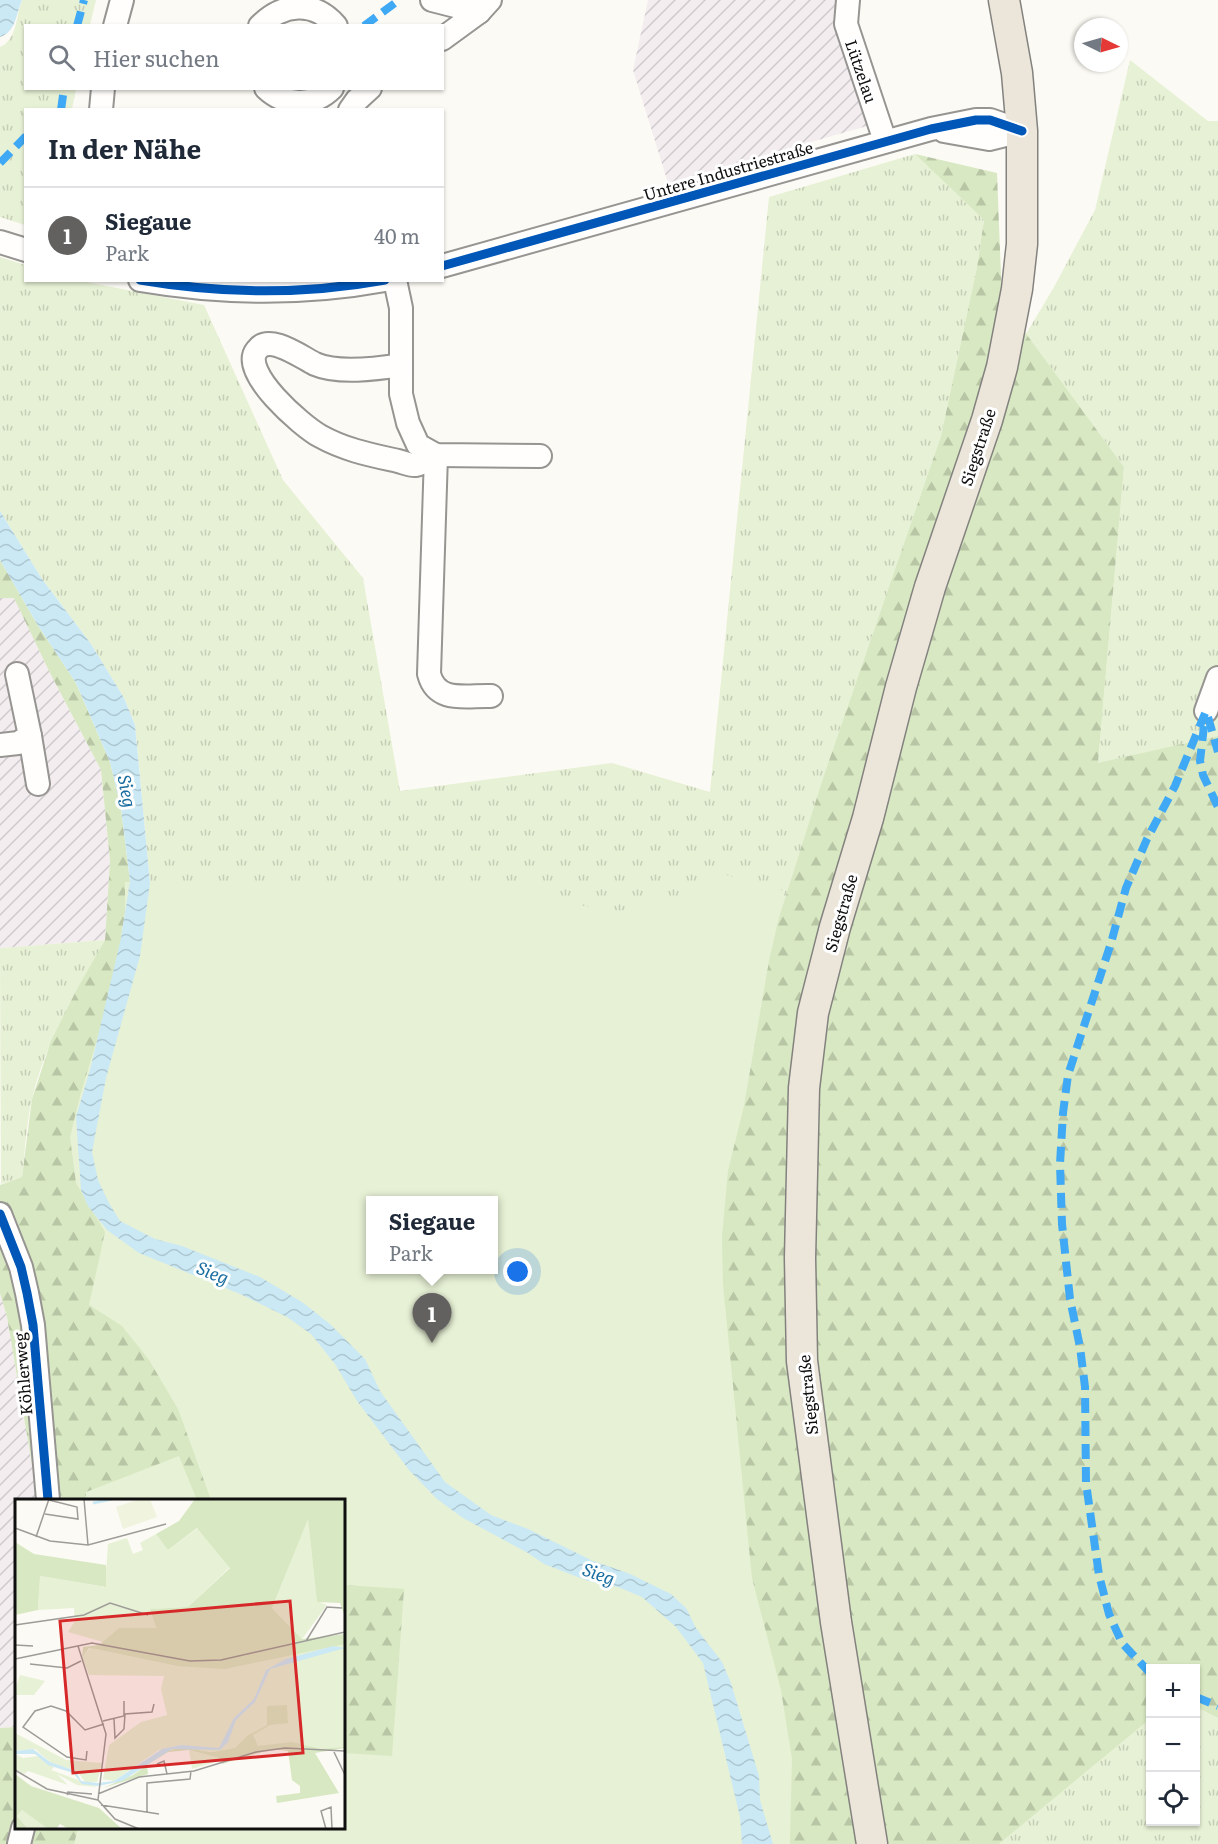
<!DOCTYPE html>
<html lang="de">
<head>
<meta charset="utf-8">
<style>
  body { margin:0; font-family:Literata,serif; background:#f2f2f3; color:#1f2937 }
  .controls { position:absolute; right:18px; bottom:18px; display:grid; overflow:hidden; border-radius:0px; box-shadow:0 2px 4px #0004 }
  .controls button { width:54px; height:54px; display:grid; place-items:center; padding:0; border:0; border-bottom:2px solid #e0e1e3; background:#fff; color:#1f2937; font:30px sans-serif }
  .compass { position:absolute; left:1074px; top:18px; width:54px; height:54px; border-radius:50%; background:#fff; box-shadow:0 2px 4px #0004; rotate:95deg }
  .you { position:absolute; left:518px; top:1272px; width:21px; height:21px; margin:-15px; border:4px solid #fff; border-radius:50%; background:#1a73e8; box-shadow:0 0 0 9px #1a73e833 }
  .badge { display:grid; place-items:center; width:39px; height:39px; border-radius:50%; background:#62615f; color:#fff; font-size:20px; font-weight:700 }
  .pin { position:absolute; translate:-50% -50px; filter:drop-shadow(0 2px 3px #0008) }
  .pin::after { content:''; position:absolute; top:32px; width:21px; height:18px; background:inherit; clip-path:polygon(0 0,100% 0,50% 100%) }
  .popup { position:absolute; left:366px; top:1196px; width:132px; height:78px; box-sizing:border-box; display:grid; place-content:center; border-radius:0px; background:#fff; filter:drop-shadow(0 2px 4px #0005); font-size:20px; white-space:nowrap; color:#747a83 }
  .popup b { font-size:22px; color:#1f2937 }
  .popup::after { content:''; position:absolute; left:50%; top:100%; margin-left:-12px; border:12px solid transparent; border-top-color:#fff }
  .list { margin:0; padding:0; list-style:none }
  h2 { display:flex; justify-content:space-between; align-items:center; height:78px; margin:0; padding:0 24px; font-size:26px }
  h2 small { font-size:20px; font-weight:400; color:#747a83 }
  .list li { display:grid; grid-template-columns:39px 1fr auto; gap:18px; align-items:center; box-sizing:border-box; height:96px; padding:0 24px; border-top:2px solid #e0e1e3 }
  .list b { display:block; font-size:22px; white-space:nowrap }
  .list p { margin:0; font-size:20px; white-space:nowrap; color:#747a83 }
  .list em { font-size:20px; font-style:normal; color:#747a83 }
  .icon { flex:none; width:33px; height:33px; fill:none; stroke:currentColor; stroke-width:2; stroke-linecap:round; stroke-linejoin:round }
  .map { position:relative; flex:none; width:1218px; height:1844px; overflow:hidden }
  .search { position:absolute; background:#fff; box-shadow:0 2px 4px #0004; left:24px; top:24px; width:420px; height:66px; display:flex; align-items:center; gap:15px; box-sizing:border-box; padding:0 21px; border-radius:0px; color:#747a83; font-size:22px }
  .panel { position:absolute; background:#fff; box-shadow:0 2px 4px #0004; left:24px; top:108px; width:420px; height:174px; border-radius:0px }
  .map>svg:first-child { display:block }
  .industrial { fill:url(#industrial-furrows) }
  .grass { fill:url(#grass-tufts); fill-rule:evenodd }
  .forest { fill:url(#forest-firs) }
  .park { fill:#e7f1d5; fill-rule:evenodd }
  .water { fill:url(#water-waves) }
  .lines { fill:none; stroke-linecap:round; stroke-linejoin:round }
  .minor-casing { stroke:#969592; stroke-width:26 }
  .major-casing { stroke:#83827f; stroke-width:33 }
  .minor { stroke:#fffefd; stroke-width:22 }
  .major { stroke:#ece6da; stroke-width:30 }
  .quiet { stroke:#3fa9f5; stroke-width:8; stroke-dasharray:15 8; stroke-linecap:butt }
  .cycleway-casing { stroke:#fff; stroke-width:13 }
  .cycleway { stroke:#0057b8; stroke-width:9 }
  .labels { text-anchor:middle; dominant-baseline:central; stroke-width:6; stroke-linejoin:round; paint-order:stroke }
  .street-label { font-size:16px; fill:#0f0f0f; stroke:#fff }
  .water-label { font-size:18px; font-style:italic; fill:#1a6d9f; stroke:#fff }
  .inset-river { fill:none; stroke:#cbe9f5; stroke-width:3 }
  .inset-road { fill:none; stroke:#9d9c98; stroke-width:1.5 }
  .view { fill:#d62828; fill-opacity:0.15; stroke:#d62828; stroke-width:3 }
  .inset-edge { fill:none; stroke:#0f0f0f; stroke-width:3 }
</style>
</head>
<body>
<div class="map">
<svg width="1218" height="1844" viewBox="0 0 1218 1844">
  <defs>
    <pattern id="industrial-furrows" width="10" height="10" patternUnits="userSpaceOnUse" patternTransform="scale(1.5)"><rect width="10" height="10" fill="#f3edf0"/><path d="M-1 1l2-2M0 10L10 0M9 11l2-2" fill="none" stroke="#cfcacd"/></pattern>
    <pattern id="grass-tufts" width="24" height="20" patternUnits="userSpaceOnUse" patternTransform="scale(1.5)"><rect width="24" height="20" fill="#e7f1d5"/><path d="M3 7l-1-3M5 7V3M7 7l1-3M15 17l-1-3M17 17v-4M19 17l1-3" fill="none" stroke="#c5cdb6"/></pattern>
    <pattern id="forest-firs" width="22" height="20" patternUnits="userSpaceOnUse" patternTransform="scale(1.5)"><rect width="22" height="20" fill="#d8e8c2"/><path d="M5 1l3.5 6h-7zM16 11l3.5 6h-7z" fill="#b8c6a6"/></pattern>
    <pattern id="water-waves" width="16" height="10" patternUnits="userSpaceOnUse" patternTransform="scale(1.5)"><rect width="16" height="10" fill="#cbe9f5"/><path d="M0 5q4-4 8 0t8 0" fill="none" stroke="#adc7d1"/></pattern>
  </defs>
  <rect width="100%" height="100%" fill="#fcfaf4"/>
  <!-- industrial -->
  <g class="industrial">
    <polygon points="648,0 840,0 874,124 668,183 633,70"/>
    <polygon points="14,597 50,673 101,770 110,861 105,940 0,948 0,598"/>
    <polygon points="0,1293 7,1317 38,1500 16,1500 16,1727 0,1728"/>
  </g>
  <!-- grass -->
  <g class="grass">
    <path d="M 22,0 L 96,0 L 90,25 L 26,26 L 26,88 L 76,89 L 72,109 L 26,110 L 25,225 L 0,217 L 0,47 C 17,40 16,16 22,0 Z"/>
    <polygon points="1130,60 1208,121 1218,121 1218,736 1098,764 1124,467 1026,334 1054,287 1095,210"/>
    <path d="M 915,154 L 984,220 L 977,267 L 941,436 L 823,778 L 761,974 L 711,1349 L 348,1303 L 150,883 L 135,725 L 125,700 L 91,644 L 42,579 L 0,511 L 0,257 L 25,265 L 26,280 L 81,281 L 204,305 L 283,480 L 363,578 L 400,791 L 612,763 L 710,792 L 769,197 ZM 370,1200 L 494,1200 L 494,1270 L 370,1270 Z"/>
    <path d="M 105,940 C 78,992 45,1041 32,1099 C 26,1125 25,1152 22,1177 L 1,1184 L 0,948 Z"/>
    <polygon points="1196,1707 1218,1718 1218,1844 999,1844 1150,1719 1150,1822 1196,1822"/>
  </g>
  <!-- forest -->
  <polygon class="forest" points="915,154 997,173 1002,301 1124,467 1098,763 1218,736 1218,1718 1196,1707 1196,1668 1150,1668 1150,1719 999,1844 0,1844 0,1728 16,1727 16,1828 344,1828 344,1500 38,1500 7,1317 0,1293 0,1185 22,1177 32,1099 51,1041 76,991 105,940 110,861 101,770 50,673 14,598 0,598 0,560 37,624 76,683 110,762 121,808 130,881 121,938 124,1213 711,1349 723,1181 761,974 823,778 941,436 977,267 984,220"/>
  <!-- park -->
  <g class="park">
    <path d="M 701,868 L 785,891 L 769,961 L 744,1106 L 728,1171 L 722,1237 L 723,1284 L 752,1578 L 781,1690 L 792,1759 L 790,1844 L 74,1844 L 78,1828 L 344,1828 L 344,1753 L 392,1756 L 404,1589 L 344,1585 L 344,1500 L 211,1500 L 178,1409 L 149,1360 L 122,1326 L 89,1305 L 105,1232 L 76,1183 L 70,1137 L 80,1096 L 125,946 L 125,882 L 382,884 L 550,888 L 548,901 L 621,911 L 699,894 ZM 370,1200 L 494,1200 L 494,1270 L 370,1270 Z"/>
    <polygon points="179,1456 197,1500 86,1500 86,1492"/>
  </g>
  <!-- water -->
  <g class="water">
    <path d="M 0,0 L 22,0 C 16,14 16,32 0,37 Z"/>
    <polygon points="0,511 42,579 91,644 124,698 135,725 150,883 140,956 106,1078 92,1152 98,1180 109,1203 120,1221 155,1239 182,1246 260,1277 302,1302 330,1324 365,1359 380,1391 445,1482 491,1515 528,1529 593,1561 628,1573 671,1594 686,1608 696,1628 722,1662 731,1683 759,1776 760,1800 773,1844 742,1844 740,1817 703,1663 676,1627 642,1597 618,1587 588,1581 544,1564 528,1553 463,1518 437,1499 409,1470 357,1401 335,1364 311,1334 287,1317 240,1294 139,1253 107,1230 88,1206 81,1190 76,1117 91,1066 121,938 130,881 121,808 110,762 76,683 37,624 0,560"/>
  </g>
  <g class="lines">
    <defs>
      <g id="minor">
        <polyline points="432,0 479,12"/>
        <polyline points="848,0 846,24 885,141"/>
        <polyline points="115,26 122,0"/>
        <path d="M 260,26 C 283,3 314,0 336,26"/>
        <polyline points="442,39 479,12 490,0"/>
        <path d="M 266,88 C 285,106 313,107 332,88"/>
        <polyline points="101,110 103,88"/>
        <polyline points="350,110 357,100 370,88"/>
        <polyline points="944,131 989,139 1022,131"/>
        <polyline points="0,242 26,250"/>
        <polyline points="442,266 931,129 976,120 990,120 1022,131"/>
        <path d="M 140,280 C 222,294 303,295 385,280"/>
        <polyline points="395,280 401,308 401,394 408,423 418,445 436,455 540,456"/>
        <path d="M 401,365 C 376,369 338,374 315,364 C 301,357 269,333 257,350 C 239,372 302,426 320,436 C 345,450 371,455 398,461 C 403,462 411,466 416,465 C 422,464 431,458 436,455 L 429,674 C 437,704 466,695 491,696"/>
        <polyline points="1206,711 1218,678"/>
        <polyline points="30,736 38,784"/>
        <polyline points="0,745 18,743 30,736 17,674"/>
        <polyline points="0,1214 21,1267 27,1293 33,1325 48,1500"/>
        <polyline points="19,1844 23,1828"/>
      </g>
      <polyline id="major" points="872,1844 836,1622 802,1361 800,1258 804,1088 813,1013 835,927 868,818 901,687 930,587 987,420 1002,367 1017,289 1022,244 1022,131 1017,73 1004,0"/>
    </defs>
    <!-- minor casing -->
    <use href="#minor" class="minor-casing"/>
    <!-- major casing -->
    <use href="#major" class="major-casing"/>
    <!-- minor -->
    <use href="#minor" class="minor"/>
    <!-- major -->
    <use href="#major" class="major"/>
    <!-- quiet -->
    <g class="quiet">
      <polyline points="77,26 84,0"/>
      <polyline points="364,26 399,0"/>
      <polyline points="61,110 64,88"/>
      <polyline points="0,163 26,136"/>
      <polyline points="1208,717 1218,752"/>
      <polyline points="1204,726 1200,761 1203,775 1218,807"/>
      <polyline points="1150,1673 1122,1643 1109,1614 1099,1575 1086,1483 1085,1387 1080,1347 1070,1299 1062,1224 1060,1164 1063,1113 1068,1075 1111,943 1126,888 1147,839 1175,786 1206,711"/>
      <polyline points="1196,1697 1218,1706"/>
    </g>
    <defs>
      <g id="cycleway">
        <polyline points="442,266 931,129 976,120 990,120 1022,131"/>
        <path d="M 140,280 C 222,294 303,295 385,280"/>
        <polyline points="0,1214 21,1267 27,1293 33,1325 48,1500"/>
      </g>
    </defs>
    <!-- cycleway casing -->
    <use href="#cycleway" class="cycleway-casing"/>
    <!-- cycleway -->
    <use href="#cycleway" class="cycleway"/>
  </g>
  <g class="labels">
    <!-- street labels -->
    <g class="street-label">
      <text transform="translate(862 71) rotate(71)">Lützelau</text>
      <text transform="translate(728 170) rotate(-16)">Untere Industriestraße</text>
      <text transform="translate(977 447) rotate(-72)">Siegstraße</text>
      <text transform="translate(840 913) rotate(-74)">Siegstraße</text>
      <text transform="translate(22 1374) rotate(-95)">Köhlerweg</text>
      <text transform="translate(807 1395) rotate(-96)">Siegstraße</text>
    </g>
    <!-- water labels -->
    <g class="water-label">
      <text transform="translate(128 791) rotate(79)">Sieg</text>
      <text transform="translate(213 1272) rotate(22)">Sieg</text>
      <text transform="translate(599 1573) rotate(20)">Sieg</text>
    </g>
  </g>
  <!-- overview -->
  <g transform="translate(15 1499)">
    <rect width="330" height="330" fill="#fcfaf4"/>
    <path d="M 293,19 L 302,102 L 312,106 L 287,140 L 257,109 ZM 183,29 L 215,68 L 173,108 L 135,110 L 141,129 L 104,129 L 88,143 L 53,133 L 60,122 L 59,109 L 23,111 L 25,77 L 90,88 L 93,45 L 112,39 L 118,55 L 128,51 L 125,44 L 141,35 L 153,51 ZM 75,149 L 171,169 L 166,246 L 144,251 L 99,282 L 88,280 L 94,246 L 126,223 L 152,216 L 146,190 L 149,177 L 74,176 L 67,159 ZM 5,176 L 30,182 L 19,196 L 1,196 L 0,212 L 0,191 ZM 0,234 L 51,261 L 87,264 L 82,283 L 70,283 L 63,273 L 35,263 L 20,250 L 0,252 ZM 174,251 L 204,259 L 206,261 L 177,270 ZM 0,255 L 8,259 L 24,257 L 39,268 L 36,271 L 82,288 L 62,286 L 42,275 L 53,286 L 13,272 L 9,275 L 0,270 ZM 7,311 L 33,330 L 13,330 L 2,317 Z" fill="#e7f1d5"/>
    <path d="M 180,0 L 330,0 L 330,118 L 325,104 L 302,103 L 293,20 L 257,109 L 287,140 L 330,135 L 330,249 L 300,254 L 324,294 L 262,304 L 261,297 L 285,294 L 285,287 L 277,281 L 273,252 L 257,250 L 207,265 L 204,259 L 174,251 L 153,253 L 132,266 L 133,275 L 88,289 L 118,276 L 152,252 L 166,248 L 196,253 L 218,171 L 171,169 L 80,150 L 74,149 L 67,159 L 68,148 L 84,146 L 104,129 L 141,129 L 135,110 L 173,108 L 215,69 L 182,29 L 153,51 L 141,35 L 164,22 ZM 0,43 L 19,55 L 91,66 L 91,88 L 25,77 L 23,111 L 0,116 ZM 0,275 L 16,287 L 84,309 L 107,330 L 54,330 L 45,325 L 41,330 L 33,330 L 7,311 L 2,317 L 13,330 L 3,330 L 0,328 Z" fill="#d8e8c2"/>
    <path d="M 330,145 L 330,248 L 306,250 L 277,243 L 243,247 L 238,236 L 255,226 L 273,224 L 272,206 L 252,207 L 252,226 L 232,237 L 220,249 L 199,253 L 166,249 L 160,167 L 210,170 Z" fill="#e7f1d5"/>
    <path d="M 125,0 L 135,0 L 142,18 L 108,30 L 101,8 Z" fill="#f0f4de"/>
    <path d="M 318,147 L 330,149 L 255,170 L 240,203 L 221,221 L 213,243 L 205,251 L 157,250 L 107,282 L 83,287 L 67,285 L 58,274 L 33,266 L 20,255 L 0,255 L 0,252 L 18,250 L 35,263 L 61,272 L 66,282 L 83,284 L 99,282 L 147,250 L 166,246 L 204,249 L 219,219 L 239,200 L 251,171 L 271,160 Z" fill="#cbe9f5"/>
    <path class="inset-river" d="M 78,4 L 97,0"/>
    <path class="inset-road" d="M 69,0 L 73,46M 30,15 L 63,20 L 62,8 L 34,1M 0,29 L 35,42 L 73,46 L 151,25M 21,38 L 34,0M 0,126 L 69,116 L 95,104 L 133,116M 291,142 L 312,108 L 327,109M 0,146 L 18,147M 63,147 L 91,235 L 83,301 L 100,320 L 124,330M 0,160 L 77,144 L 175,162 L 206,161 L 330,133M 15,165 L 52,169 L 66,162M 99,220 L 100,239 L 109,230 L 110,215 L 137,213 L 139,205M 88,222 L 109,217 L 109,202M 72,252 L 71,261 L 52,258 L 8,228 L 20,212 L 36,207 L 51,212 L 70,231 L 89,225M 319,253 L 330,276M 142,265 L 149,262 L 152,275M 0,271 L 32,290 L 83,301M 83,295 L 124,278 L 179,272 L 241,253 L 270,249 L 330,252M 52,296 L 53,293 L 77,295M 86,306 L 144,315M 132,314 L 132,284 L 175,280 L 176,272M 311,330 L 306,312 L 316,308 L 317,330"/>
    <path class="view" d="M 275,102 L 288,254 L 58,274 L 45,122 Z"/>
    <rect width="330" height="330" class="inset-edge"/>
  </g>
</svg>
<div class="controls">
<button>+</button>
<button>−</button>
<button><svg class="icon" aria-label="locate" viewBox="0 0 24 24"><circle cx="12" cy="12" r="6"/><path d="M12 2v4M12 18v4M2 12h4M18 12h4"/></svg></button>
</div>
<svg class="compass" viewBox="-18 -18 36 36"><path d="M0-13l5 13h-10z" fill="#e53935"/><path d="M0 13l5-13h-10z" fill="#747a83"/></svg>
<div class="you"></div>
<div class="pin badge" style="left:432px;top:1343px">1</div>
<div class="popup"><b>Siegaue</b>Park</div>
<div class="search"><svg class="icon" aria-label="search" viewBox="0 0 24 24"><circle cx="10" cy="10" r="6"/><path d="M15 15l6 6"/></svg>Hier suchen</div>
<section class="panel">
<h2>In der Nähe<small></small></h2>
<ul class="list">
<li><span class="badge">1</span><div><b>Siegaue</b><p>Park</p></div><em>40 m</em></li>
</ul>
</section>
</div>
</body>
</html>
